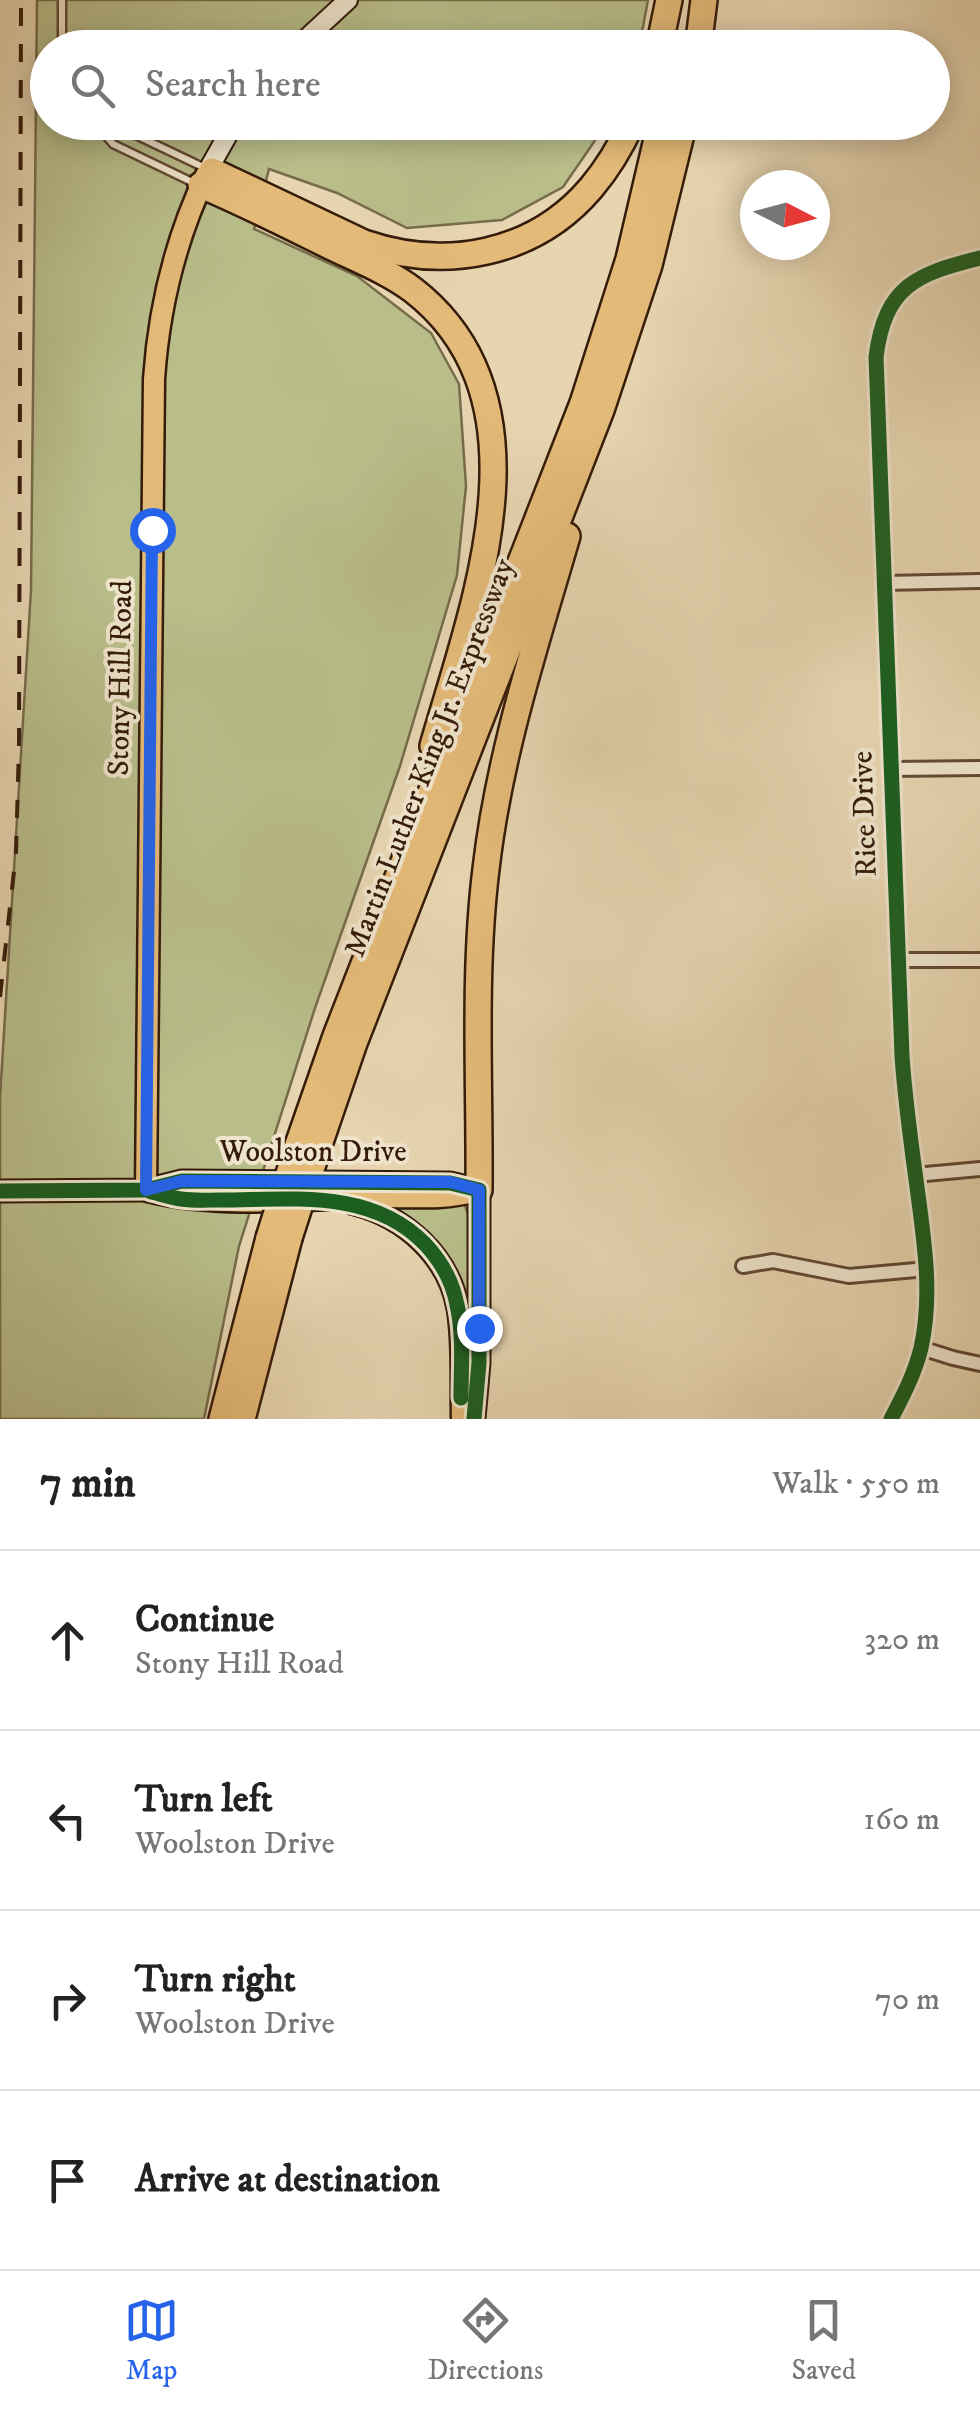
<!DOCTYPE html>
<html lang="en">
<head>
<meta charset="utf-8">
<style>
  body { margin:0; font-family:"IM FELL DW Pica",serif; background:#f6f6f6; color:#222 }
  .compass { position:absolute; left:740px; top:170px; width:90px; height:90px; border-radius:50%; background:#fff; box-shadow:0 5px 25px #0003; rotate:96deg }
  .stop { position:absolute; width:30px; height:30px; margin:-22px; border:8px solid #2563eb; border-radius:50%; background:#fff }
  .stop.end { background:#2563eb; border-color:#fff; box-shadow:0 2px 10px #0008 }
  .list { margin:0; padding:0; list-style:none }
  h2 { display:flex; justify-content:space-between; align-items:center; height:130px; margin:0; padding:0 40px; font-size:42px }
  h2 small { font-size:32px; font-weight:400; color:#767676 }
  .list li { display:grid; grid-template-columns:65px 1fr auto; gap:30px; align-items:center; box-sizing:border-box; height:180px; padding:0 40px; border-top:2px solid #e0e0e0 }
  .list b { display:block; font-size:38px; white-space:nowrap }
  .list p { margin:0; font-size:32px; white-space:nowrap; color:#767676 }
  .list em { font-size:32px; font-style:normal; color:#767676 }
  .icon { flex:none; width:55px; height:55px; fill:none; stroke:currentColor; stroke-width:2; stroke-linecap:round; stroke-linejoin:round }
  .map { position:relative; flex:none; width:980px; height:1419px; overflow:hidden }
  .search { position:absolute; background:#fff; box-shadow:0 5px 25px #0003; left:30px; right:30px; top:30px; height:110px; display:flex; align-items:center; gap:25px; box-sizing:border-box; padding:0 35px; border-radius:55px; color:#767676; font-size:38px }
  .sheet { height:850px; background:#fff }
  nav { display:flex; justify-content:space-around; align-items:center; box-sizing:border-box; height:140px; border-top:2px solid #e0e0e0; background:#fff; font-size:28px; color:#767676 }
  nav a { display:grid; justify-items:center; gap:5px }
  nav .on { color:#2563eb }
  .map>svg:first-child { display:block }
  .green { fill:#b8bd8a; stroke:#766c4a; stroke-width:2.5 }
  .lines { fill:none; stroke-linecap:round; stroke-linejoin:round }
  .lane-casing { stroke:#624a34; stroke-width:11 }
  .street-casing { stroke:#624a34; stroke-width:18 }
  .secondary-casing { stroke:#351c0a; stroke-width:22 }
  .primary-casing { stroke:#351c0a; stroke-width:25 }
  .highway-casing { stroke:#351c0a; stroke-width:30 }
  .lane { stroke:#efe4cc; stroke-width:6 }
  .street { stroke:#efe4cc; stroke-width:12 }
  .secondary { stroke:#efe4cc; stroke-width:18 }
  .primary { stroke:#e4ba78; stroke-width:20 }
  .highway { stroke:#e4ba78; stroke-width:25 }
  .rail { stroke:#351c0a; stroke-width:4; stroke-dasharray:18 18; stroke-linecap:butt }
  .highway-bridge-casing { stroke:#351c0a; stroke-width:30; stroke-linecap:butt }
  .highway-bridge { stroke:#e4ba78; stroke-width:25 }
  .cycleway-casing { stroke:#efe4cc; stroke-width:21 }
  .cycleway { stroke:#1b5e20; stroke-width:15 }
  .route { stroke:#2563eb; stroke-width:12 }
  .labels { text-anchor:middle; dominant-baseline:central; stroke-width:8; stroke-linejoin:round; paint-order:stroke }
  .street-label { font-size:30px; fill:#351c0a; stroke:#efe4cc }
</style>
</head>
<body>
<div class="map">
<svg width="980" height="1419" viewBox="0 0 980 1419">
  <rect width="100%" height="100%" fill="#e7d5b1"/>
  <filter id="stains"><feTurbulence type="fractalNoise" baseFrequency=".002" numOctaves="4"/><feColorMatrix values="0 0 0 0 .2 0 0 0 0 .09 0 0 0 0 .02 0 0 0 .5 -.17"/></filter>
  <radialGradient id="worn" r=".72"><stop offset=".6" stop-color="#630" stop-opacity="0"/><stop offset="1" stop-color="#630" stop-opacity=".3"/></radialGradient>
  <!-- green -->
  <g class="green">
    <polygon points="37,0 648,0 643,27 636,47 48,48 48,122 607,123 563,187 502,220 407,228 337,193 269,169 254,229 357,276 431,333 459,384 466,486 457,575 400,766 315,1008 239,1246 204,1419 0,1419 0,1098 31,590"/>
    <polygon points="464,1203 469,1217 468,1306 464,1306 396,1213 398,1205"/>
  </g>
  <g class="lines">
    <defs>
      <g id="lane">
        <polyline points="62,0 62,48"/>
        <polyline points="94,122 113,144 194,183"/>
        <polyline points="99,125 121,128 207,169"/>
      </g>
      <g id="street">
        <polyline points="884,583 980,581"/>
        <polyline points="891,769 980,768"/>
        <polyline points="898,960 980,960"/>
        <polyline points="915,1175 980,1169"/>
        <polyline points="743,1266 773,1261 849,1276 927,1269"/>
        <polyline points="921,1348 953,1358 980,1364"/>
        <path d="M 891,1419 C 903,1396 915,1373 921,1348 C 933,1294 924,1241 917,1187 C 911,1143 905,1100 902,1056 L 876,357 C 885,286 916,274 980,258"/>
      </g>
      <g id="secondary">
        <polyline points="296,48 348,0"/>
        <polyline points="208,170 235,122"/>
      </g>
      <g id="primary">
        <path d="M 146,1190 L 154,379 C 159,307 175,240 206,175"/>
        <polyline points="0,1191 146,1190 182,1181 450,1183 479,1190"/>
        <path d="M 148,1191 C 217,1208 300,1200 370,1197 C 409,1196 439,1201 477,1191"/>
        <path d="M 354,1204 C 405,1217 449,1256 458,1309 C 464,1345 461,1383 462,1419"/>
        <polyline points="474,1419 479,1363 479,1190"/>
      </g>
      <g id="highway">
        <polyline points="659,48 669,0"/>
        <polyline points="698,48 704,0"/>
        <path d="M 212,171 L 364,243 C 445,271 534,255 591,188 C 608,168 621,146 632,122"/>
        <path d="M 201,185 C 246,204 289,226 332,247 C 359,260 389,272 413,290 C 555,400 473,606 433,746"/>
        <polyline points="298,1145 336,1036 583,403 629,259 661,122"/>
        <polyline points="319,1145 354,1043 601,410 649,265 684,122"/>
        <path d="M 479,1190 C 480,1084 473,974 486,869 C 499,755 535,646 567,536"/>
        <polyline points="222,1419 269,1238"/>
        <polyline points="242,1419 289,1238"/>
      </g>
    </defs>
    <!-- lane casing -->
    <use href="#lane" class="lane-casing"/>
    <!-- street casing -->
    <use href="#street" class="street-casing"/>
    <!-- secondary casing -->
    <use href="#secondary" class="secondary-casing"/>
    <!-- primary casing -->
    <use href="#primary" class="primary-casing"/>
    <!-- highway casing -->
    <use href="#highway" class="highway-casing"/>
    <!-- lane -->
    <use href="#lane" class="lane"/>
    <!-- street -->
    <use href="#street" class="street"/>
    <!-- secondary -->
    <use href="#secondary" class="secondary"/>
    <!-- primary -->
    <use href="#primary" class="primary"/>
    <!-- highway -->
    <use href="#highway" class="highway"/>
    <!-- rail -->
    <polyline class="rail" points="0,997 16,853 19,746 21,0"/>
    <defs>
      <g id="highway-bridge">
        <polyline points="269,1238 298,1145"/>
        <polyline points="289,1238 319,1145"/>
      </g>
    </defs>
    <!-- highway-bridge casing -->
    <use href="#highway-bridge" class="highway-bridge-casing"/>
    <!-- highway-bridge -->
    <use href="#highway-bridge" class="highway-bridge"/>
    <defs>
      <g id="cycleway">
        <polyline points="0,1191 146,1190 182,1181 450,1183 479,1190 479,1363 474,1419"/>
        <path d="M 151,1192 C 161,1194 171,1198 181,1199 C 194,1201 207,1200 220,1200 C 291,1200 371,1188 425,1244 C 441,1261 453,1283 457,1305 C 464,1335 461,1368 461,1398"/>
        <path d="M 891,1419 C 903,1396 915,1373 921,1348 C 933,1294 924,1241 917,1187 C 911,1143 905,1100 902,1056 L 876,357 C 885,286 916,274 980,258"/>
      </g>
    </defs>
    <!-- cycleway casing -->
    <use href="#cycleway" class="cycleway-casing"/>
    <!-- cycleway -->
    <use href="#cycleway" class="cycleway"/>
  </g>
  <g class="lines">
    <!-- route -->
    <polyline class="route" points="152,530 146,1190 182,1181 450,1182 479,1190 479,1328"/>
  </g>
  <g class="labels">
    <!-- street labels -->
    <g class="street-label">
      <text transform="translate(121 678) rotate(-89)">Stony Hill Road</text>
      <text transform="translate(430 758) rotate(-69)">Martin Luther King Jr. Expressway</text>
      <text transform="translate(865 814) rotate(-92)">Rice Drive</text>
      <text x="313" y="1152">Woolston Drive</text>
    </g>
  </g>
  <rect width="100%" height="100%" filter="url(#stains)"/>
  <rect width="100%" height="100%" fill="url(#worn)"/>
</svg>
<svg class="compass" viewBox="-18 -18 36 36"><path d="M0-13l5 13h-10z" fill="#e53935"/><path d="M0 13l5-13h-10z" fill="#767676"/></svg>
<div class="stop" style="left:152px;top:530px"></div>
<div class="stop end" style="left:479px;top:1328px"></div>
<div class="search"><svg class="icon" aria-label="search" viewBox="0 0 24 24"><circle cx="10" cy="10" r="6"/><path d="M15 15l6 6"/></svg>Search here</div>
</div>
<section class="sheet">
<h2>7 min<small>Walk · 550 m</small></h2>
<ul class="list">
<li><svg class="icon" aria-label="ahead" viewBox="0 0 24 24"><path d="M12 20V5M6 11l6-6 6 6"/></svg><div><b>Continue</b><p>Stony Hill Road</p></div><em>320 m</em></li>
<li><svg class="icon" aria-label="left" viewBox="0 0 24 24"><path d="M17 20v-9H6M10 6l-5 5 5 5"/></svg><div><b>Turn left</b><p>Woolston Drive</p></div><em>160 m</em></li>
<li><svg class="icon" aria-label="right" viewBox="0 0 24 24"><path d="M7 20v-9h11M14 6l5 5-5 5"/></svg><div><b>Turn right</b><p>Woolston Drive</p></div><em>70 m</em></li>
<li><svg class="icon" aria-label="arrive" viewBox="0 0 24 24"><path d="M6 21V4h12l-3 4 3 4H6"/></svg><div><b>Arrive at destination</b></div></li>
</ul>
</section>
<nav>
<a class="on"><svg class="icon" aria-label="map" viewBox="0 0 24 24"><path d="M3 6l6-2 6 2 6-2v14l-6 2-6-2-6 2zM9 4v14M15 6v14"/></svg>Map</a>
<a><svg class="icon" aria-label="directions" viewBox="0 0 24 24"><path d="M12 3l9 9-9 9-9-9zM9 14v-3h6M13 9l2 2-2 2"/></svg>Directions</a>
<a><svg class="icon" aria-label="saved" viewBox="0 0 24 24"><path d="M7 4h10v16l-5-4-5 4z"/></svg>Saved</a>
</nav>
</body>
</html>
